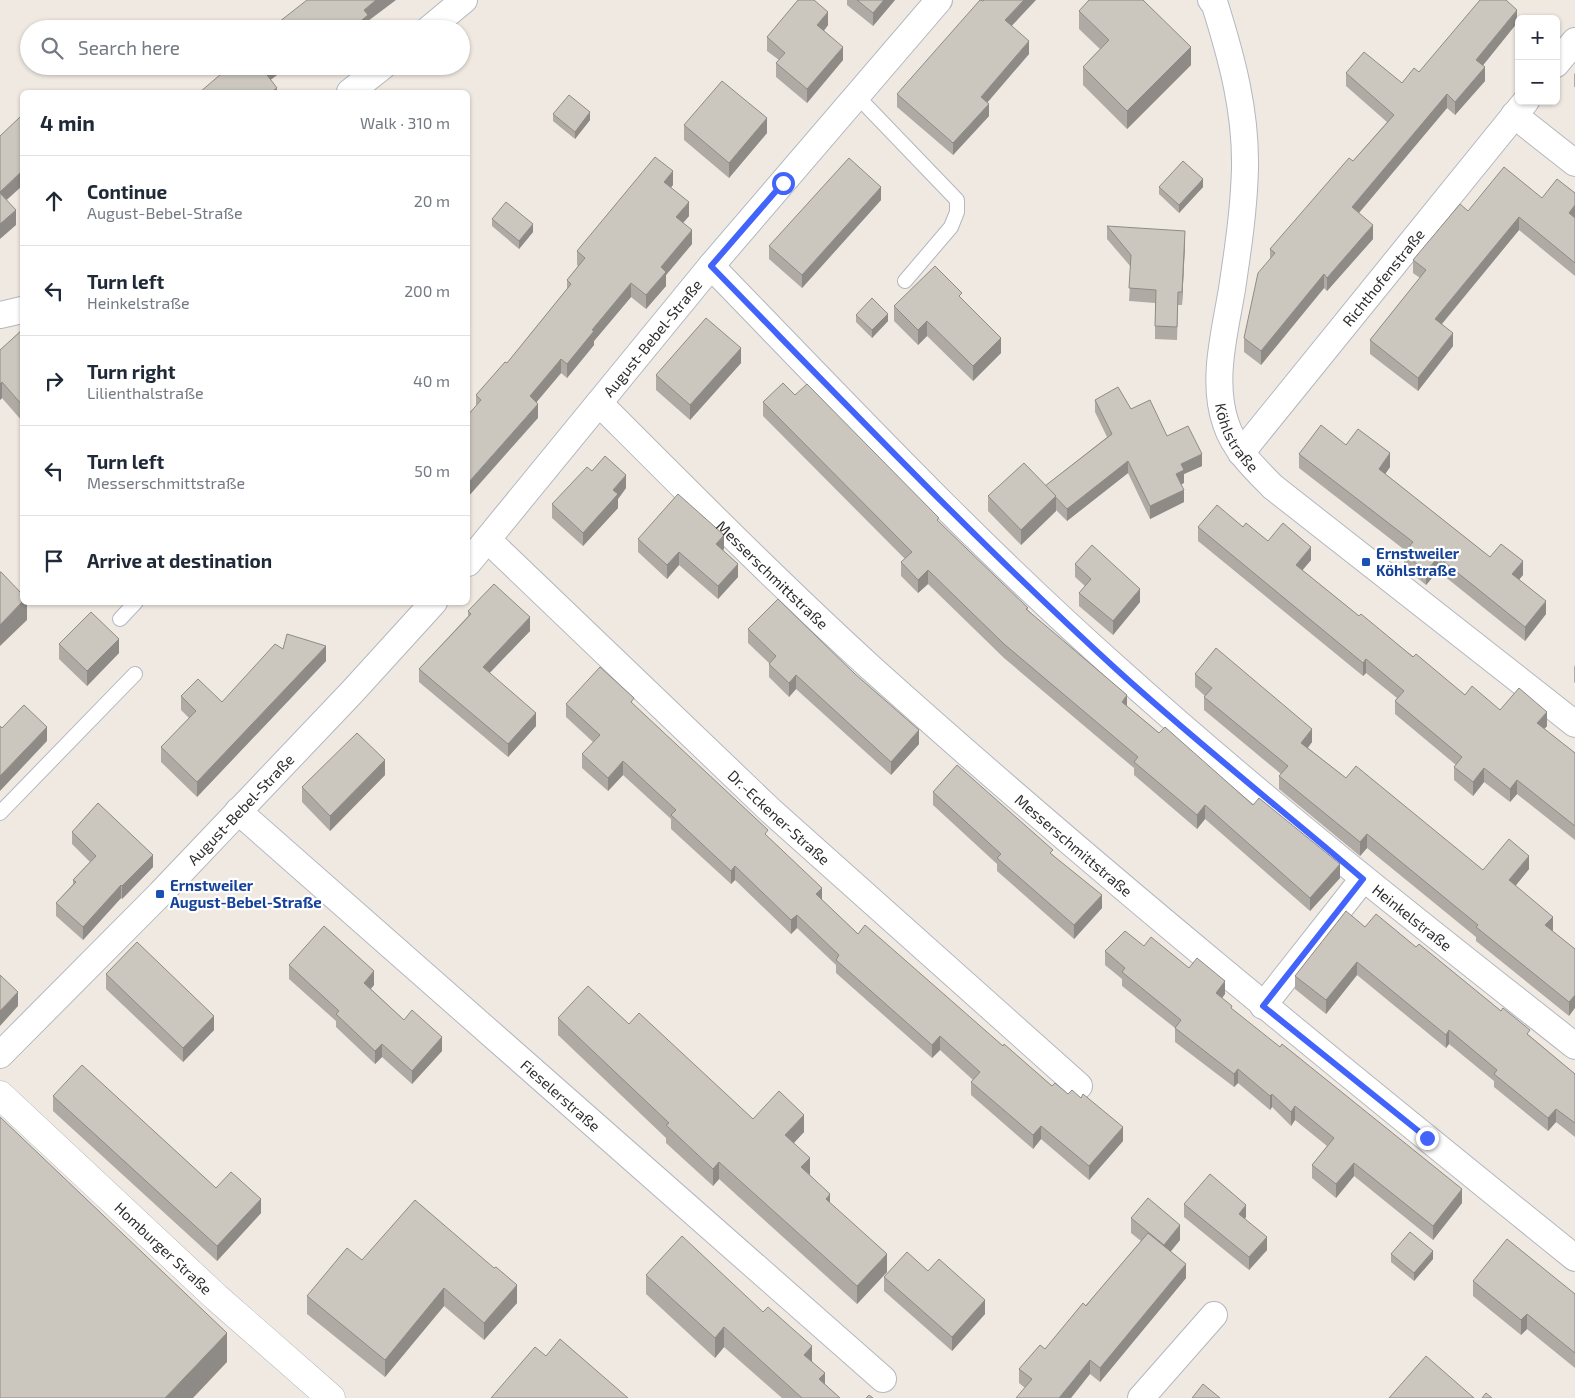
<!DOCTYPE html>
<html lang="en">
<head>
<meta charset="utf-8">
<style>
  body { margin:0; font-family:"Exo 2",sans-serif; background:#f6f6f7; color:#1f2937 }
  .controls { position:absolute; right:15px; top:15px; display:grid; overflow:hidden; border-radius:8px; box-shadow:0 1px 4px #0004 }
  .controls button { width:45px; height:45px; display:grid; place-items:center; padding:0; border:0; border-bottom:1px solid #e0e1e3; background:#fff; color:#1f2937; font:25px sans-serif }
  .stop { position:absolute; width:15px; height:15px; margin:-11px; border:4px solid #4264fb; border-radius:50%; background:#fff }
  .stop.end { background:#4264fb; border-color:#fff; box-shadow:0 1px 5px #0008 }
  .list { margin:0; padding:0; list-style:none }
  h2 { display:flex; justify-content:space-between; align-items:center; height:65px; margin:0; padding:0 20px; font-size:21px }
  h2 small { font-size:16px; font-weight:400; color:#747a83 }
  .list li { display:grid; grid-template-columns:32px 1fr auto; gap:15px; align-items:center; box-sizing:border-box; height:90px; padding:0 20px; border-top:1px solid #e0e1e3 }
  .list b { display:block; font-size:19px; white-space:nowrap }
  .list p { margin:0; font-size:16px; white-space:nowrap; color:#747a83 }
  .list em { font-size:16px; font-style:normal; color:#747a83 }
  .icon { flex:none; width:28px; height:28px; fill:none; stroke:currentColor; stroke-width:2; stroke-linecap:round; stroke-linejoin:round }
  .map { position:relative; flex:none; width:1575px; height:1398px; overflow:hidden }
  .search { position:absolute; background:#fff; box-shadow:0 1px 4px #0004; left:20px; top:20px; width:450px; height:55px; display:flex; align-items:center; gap:12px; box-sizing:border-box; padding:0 18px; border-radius:28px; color:#747a83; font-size:19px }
  .panel { position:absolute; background:#fff; box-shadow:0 1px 4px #0004; left:20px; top:90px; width:450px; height:515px; border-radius:8px }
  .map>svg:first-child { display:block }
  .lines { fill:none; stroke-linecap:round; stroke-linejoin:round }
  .service-casing { stroke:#b4b7c1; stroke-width:16 }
  .minor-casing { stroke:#b4b7c1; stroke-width:28 }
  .secondary-casing { stroke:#b4b7c1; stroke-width:29 }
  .service { stroke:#fff; stroke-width:14 }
  .minor { stroke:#fff; stroke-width:26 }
  .secondary { stroke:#fff; stroke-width:28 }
  .wall { fill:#afaba4 }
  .shaded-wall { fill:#8e8b86 }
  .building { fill:#cbc7bf; stroke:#8e8b86 }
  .route { stroke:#4264fb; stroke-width:6 }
  .transit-dot { fill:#1a4fb4; stroke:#fff; stroke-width:2 }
  .labels { text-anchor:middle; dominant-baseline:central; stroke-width:4.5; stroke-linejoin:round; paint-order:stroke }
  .street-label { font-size:15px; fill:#2e2e2e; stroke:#fff }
  .transit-label { font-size:15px; font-weight:bold; fill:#164399; stroke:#fff; text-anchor:start }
</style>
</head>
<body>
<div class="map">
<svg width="1575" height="1398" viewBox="0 0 1575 1398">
  <rect width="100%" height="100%" fill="#efe9e1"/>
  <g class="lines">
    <defs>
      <g id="service">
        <polyline points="857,96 957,200 957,212 951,227 905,281"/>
        <polyline points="120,619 136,602"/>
        <polyline points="0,813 135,674"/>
      </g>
      <g id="minor">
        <path id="s1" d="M 1211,0 L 1215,5 C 1232,59 1246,111 1245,168 C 1244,209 1238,249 1232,289 C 1225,332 1211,381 1226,424 C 1234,449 1255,469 1273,487 L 1575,724"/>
        <polyline points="429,29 464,0"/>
        <polyline points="1556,64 1575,41"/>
        <polyline points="350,92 383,66"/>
        <polyline points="1514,115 1575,163"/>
        <path id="s2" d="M 711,266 C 844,403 975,543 1118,670 C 1265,802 1420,924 1575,1046"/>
        <polyline points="0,315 22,310"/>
        <path id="s3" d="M 599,403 C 688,492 777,582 870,667 C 1098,872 1336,1065 1575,1258"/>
        <path id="s4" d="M 1241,453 L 1526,101"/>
        <path id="s5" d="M 488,540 L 771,811 L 1079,1086"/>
        <path id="s6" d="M 468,563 L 711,266 L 939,0"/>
        <path id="s7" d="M 238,811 L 883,1379"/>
        <polyline points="1263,1006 1363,879"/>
        <path id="s8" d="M 0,1055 L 160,894 L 353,691 L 434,602"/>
        <polyline points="1141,1398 1214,1315"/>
      </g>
      <g id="secondary">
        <path id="s9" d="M 0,1095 L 217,1298 L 331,1398"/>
      </g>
    </defs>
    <!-- service casing -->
    <use href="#service" class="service-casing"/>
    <!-- minor casing -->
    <use href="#minor" class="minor-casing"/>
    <!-- secondary casing -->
    <use href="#secondary" class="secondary-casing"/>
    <!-- service -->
    <use href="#service" class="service"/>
    <!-- minor -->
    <use href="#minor" class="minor"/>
    <!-- secondary -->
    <use href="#secondary" class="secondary"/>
  </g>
  <!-- wall -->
  <g class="wall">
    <polygon points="847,0 895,0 873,26 847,5"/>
    <polygon points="1079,11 1191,65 1127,129 1083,85 1083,67 1100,49 1079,29"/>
    <polygon points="1517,23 1483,65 1485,81 1455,115 1447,108 1359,213 1373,239 1327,291 1324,288 1261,365 1244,352 1244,338 1270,259 1270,249 1353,161 1387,122 1346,86 1346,73 1402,83 1419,72"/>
    <polygon points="828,25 824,31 843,60 807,103 776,77 776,63 779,60 767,51 767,37"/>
    <polygon points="1011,26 1029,54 987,102 989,116 953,155 897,107 897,94"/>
    <polygon points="1575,73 1575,87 1574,87 1574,74"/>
    <polygon points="553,114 590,120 575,139 553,121"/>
    <polygon points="684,125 767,133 729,178 684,140"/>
    <polygon points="673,185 671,187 689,216 683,223 692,244 666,275 666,286 646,309 631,297 594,341 594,345 567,378 561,373 536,402 538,418 476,405 476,395 507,363 567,289 567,280 578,266 577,265 577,251"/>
    <polygon points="1159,187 1203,187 1179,213 1159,194"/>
    <polygon points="1575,193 1575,276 1519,230 1442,324 1453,346 1418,391 1370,354 1370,340 1420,278 1413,273 1413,260 1468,211 1542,198"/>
    <polygon points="881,200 802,288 769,259 769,246"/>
    <polygon points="492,219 533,232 519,249 492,226"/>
    <polygon points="1107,226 1185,244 1182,305 1178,305 1177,340 1155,339 1155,303 1129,301 1131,267 1107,239"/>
    <polygon points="894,306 1001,353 973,381 927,336 918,345 894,321"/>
    <polygon points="856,315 888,321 872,338 856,322"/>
    <polygon points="22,330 22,421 2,398 0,400 0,350"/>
    <polygon points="741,363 690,420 656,390 656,375"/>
    <polygon points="795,395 939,522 1028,610 1127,706 1159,733 1253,805 1340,878 1310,911 1205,819 1197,829 1134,775 1134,768 1004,658 928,584 918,593 901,576 901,562 905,559 763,416 763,402"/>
    <polygon points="1095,400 1131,409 1167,436 1202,466 1184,474 1184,483 1181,484 1184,502 1150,519 1128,473 1067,521 1056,510 1056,511 1021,545 988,511 988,496 1045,486 1107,437 1095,412"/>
    <polygon points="1346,445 1390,467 1385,474 1490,557 1523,575 1519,579 1546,614 1525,641 1438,571 1426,585 1404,567 1404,553 1406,551 1299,468 1299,454"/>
    <polygon points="626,488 618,499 618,508 583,546 552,518 552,504"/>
    <polygon points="1198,527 1243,527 1268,541 1311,560 1302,570 1359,616 1465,695 1500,710 1547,726 1544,729 1575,753 1575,840 1517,794 1510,802 1484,782 1473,796 1454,780 1454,767 1456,765 1395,714 1395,701 1397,698 1366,673 1363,676 1198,541"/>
    <polygon points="638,539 724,549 723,550 738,577 718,599 679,565 667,579 638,552"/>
    <polygon points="1075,564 1140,602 1113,635 1079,606 1079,593 1085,586 1075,577"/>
    <polygon points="468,611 530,631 489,672 536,726 508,757 419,682 419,669 468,616"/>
    <polygon points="748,629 855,674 919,744 891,775 796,689 789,697 769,677 769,663 748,643"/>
    <polygon points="59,644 119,653 87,686 59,659"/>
    <polygon points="283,649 326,661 197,797 161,762 161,747 189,718 181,710 181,696 222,702"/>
    <polygon points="1575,665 1575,683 1574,682 1574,667"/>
    <polygon points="1195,674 1312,742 1308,748 1346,778 1483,870 1529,869 1515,886 1553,930 1552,931 1575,949 1569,1016 1476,941 1476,937 1367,848 1360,856 1279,789 1279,776 1281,774 1204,710 1204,697 1205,696 1195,687"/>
    <polygon points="566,704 634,705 768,837 822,900 858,934 1003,1046 1052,1086 1123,1141 1089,1180 1041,1139 1033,1149 971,1095 971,1082 973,1080 940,1050 932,1058 836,973 836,965 797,928 791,934 735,880 731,884 671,829 671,819 623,775 608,791 582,768 582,754 593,742 566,717"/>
    <polygon points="385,775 330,831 302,802 302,787"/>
    <polygon points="933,792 1053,855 1102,908 1074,939 997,871 997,864 933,805"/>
    <polygon points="72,832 153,867 122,899 121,898 83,940 56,916 56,903 73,884 73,880 90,862 72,844"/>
    <polygon points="1365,927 1416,947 1530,1036 1575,1074 1575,1137 1556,1122 1548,1131 1494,1087 1494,1081 1449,1044 1446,1048 1357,975 1326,1014 1295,989 1295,976"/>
    <polygon points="1144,946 1189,968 1225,994 1222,998 1232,1009 1462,1203 1433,1240 1354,1176 1336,1198 1312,1178 1312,1165 1327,1146 1295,1120 1291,1126 1272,1107 1270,1110 1238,1083 1234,1087 1175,1042 1175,1028 1122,986 1122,979 1105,965 1105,951"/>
    <polygon points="289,965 374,985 371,989 404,1020 442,1051 412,1084 382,1057 375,1064 336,1027 336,1021 289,979"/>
    <polygon points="106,974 214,1030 183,1062 106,989"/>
    <polygon points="558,1018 629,1024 753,1119 804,1132 794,1143 810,1175 830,1203 887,1272 857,1304 719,1179 713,1186 666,1143 666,1138 558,1035"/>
    <polygon points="53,1096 216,1188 261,1213 217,1261 53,1111"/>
    <polygon points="1184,1204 1246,1217 1245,1219 1267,1250 1249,1270 1184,1217"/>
    <polygon points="1131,1218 1180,1240 1170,1251 1186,1278 1100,1382 1090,1374 1025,1388 1019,1383 1019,1369 1045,1349 1095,1295 1141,1241 1131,1233"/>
    <polygon points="1391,1254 1433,1259 1414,1281 1391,1262"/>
    <polygon points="362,1260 517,1303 484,1340 444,1306 385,1377 307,1314 307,1296"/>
    <polygon points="928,1271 985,1314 952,1351 884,1291 884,1277"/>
    <polygon points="646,1275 812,1361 825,1384 840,1398 782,1398 724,1347 715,1358 646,1294"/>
    <polygon points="1473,1281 1575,1294 1575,1368 1527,1329 1521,1335 1473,1296"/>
  </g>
  <!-- shaded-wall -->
  <g class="shaded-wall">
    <polygon points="376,0 396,0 368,21 368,29 351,29 364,10"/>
    <polygon points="884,0 895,0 873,26 873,13"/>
    <polygon points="1024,0 1036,0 1005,33 1005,20"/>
    <polygon points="1517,10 1517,23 1476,74 1476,60"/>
    <polygon points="828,12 828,25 817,39 817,25"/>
    <polygon points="1029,41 1029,54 981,110 981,97"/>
    <polygon points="843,47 843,60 807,103 807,89"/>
    <polygon points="1191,47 1191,65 1127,129 1127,111"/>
    <polygon points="269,66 289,66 264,85 264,71"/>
    <polygon points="1485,67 1485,81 1455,115 1455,102"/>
    <polygon points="277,88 277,92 271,92"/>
    <polygon points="1447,94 1447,108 1352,221 1352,207"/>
    <polygon points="989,104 989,116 953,155 953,143"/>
    <polygon points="590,112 590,120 575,139 575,132"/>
    <polygon points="767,118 767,133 729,178 729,163"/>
    <polygon points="22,171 22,186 0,206 0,192"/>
    <polygon points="673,171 673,185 664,196 664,182"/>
    <polygon points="1203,179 1203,187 1179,213 1179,205"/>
    <polygon points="881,187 881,200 802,288 802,275"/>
    <polygon points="689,202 689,216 676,231 676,217"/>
    <polygon points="1575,205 1575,218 1569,213"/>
    <polygon points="16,210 16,225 0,239 0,224"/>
    <polygon points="1519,217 1519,230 1435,332 1435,319"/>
    <polygon points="533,224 533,232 519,249 519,241"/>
    <polygon points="1373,225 1373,239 1327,291 1327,278"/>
    <polygon points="692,230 692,244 666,275 666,286 646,309 646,295 661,267"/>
    <polygon points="1185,231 1185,244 1182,305 1182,292"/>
    <polygon points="1324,274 1324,288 1261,365 1261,351"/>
    <polygon points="631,283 631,297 594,341 594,345 567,378 567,364 592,330"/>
    <polygon points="888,314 888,321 872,338 872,330"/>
    <polygon points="927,321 927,336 918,345 918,330"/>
    <polygon points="1453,333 1453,346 1418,391 1418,378"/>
    <polygon points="1001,338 1001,353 973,381 973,366"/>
    <polygon points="741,348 741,363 690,420 690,405"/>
    <polygon points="561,359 561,373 530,410 530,396"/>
    <polygon points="2,382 2,398 0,400 0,384"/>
    <polygon points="538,404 538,418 468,497 468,483"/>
    <polygon points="1390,453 1390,467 1379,483 1379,469"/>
    <polygon points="1202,454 1202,466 1184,474 1184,483 1176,487 1176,474 1181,464"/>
    <polygon points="1128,461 1128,473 1067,521 1067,509"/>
    <polygon points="626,475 626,488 618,499 618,508 583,546 583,533 613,490"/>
    <polygon points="1184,490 1184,502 1150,519 1150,506"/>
    <polygon points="1056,496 1056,511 1021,545 1021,530"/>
    <polygon points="724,535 724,549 716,557 716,544"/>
    <polygon points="1311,547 1311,560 1296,578 1296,565"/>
    <polygon points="679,552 679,565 667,579 667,565"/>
    <polygon points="1438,557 1438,571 1426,585 1426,572"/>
    <polygon points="1523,561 1523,575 1512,588 1512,574"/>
    <polygon points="738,564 738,577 718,599 718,586"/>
    <polygon points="928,570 928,584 918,593 918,580"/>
    <polygon points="1140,589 1140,602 1113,635 1113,621"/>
    <polygon points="1546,601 1546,614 1525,641 1525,627"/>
    <polygon points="22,602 27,602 27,620 0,646 0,625"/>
    <polygon points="530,617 530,631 483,680 483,667"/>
    <polygon points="119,639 119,653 87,686 87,671"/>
    <polygon points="326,646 326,661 197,797 197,782"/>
    <polygon points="1366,659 1366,673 1363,676 1363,663"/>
    <polygon points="796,675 796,689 789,697 789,683"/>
    <polygon points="1127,695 1127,709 1122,702"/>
    <polygon points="1547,712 1547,726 1537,737 1537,723"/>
    <polygon points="536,713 536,726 508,757 508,744"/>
    <polygon points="47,727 47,741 0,791 0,776"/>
    <polygon points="1312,729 1312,742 1301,756 1301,743"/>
    <polygon points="919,730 919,744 891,775 891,762"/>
    <polygon points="385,760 385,775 330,831 330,816"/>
    <polygon points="623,761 623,775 608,791 608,778"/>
    <polygon points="1484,768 1484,782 1473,796 1473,782"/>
    <polygon points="1517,780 1517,794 1510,802 1510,789"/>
    <polygon points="1205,805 1205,819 1197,829 1197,815"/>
    <polygon points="1367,834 1367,848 1360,856 1360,842"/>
    <polygon points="153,855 153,867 122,899 122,886"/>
    <polygon points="1529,856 1529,869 1509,894 1509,880"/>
    <polygon points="1340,864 1340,878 1310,911 1310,898"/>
    <polygon points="735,866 735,880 731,884 731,871"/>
    <polygon points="121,885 121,898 83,940 83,927"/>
    <polygon points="822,888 822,901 816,894"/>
    <polygon points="1102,895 1102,908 1074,939 1074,925"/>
    <polygon points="797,915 797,928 791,934 791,920"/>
    <polygon points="1553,917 1553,930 1545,939 1545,925"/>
    <polygon points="1357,962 1357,975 1326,1014 1326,1000"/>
    <polygon points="374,971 374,985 364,996 364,983"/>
    <polygon points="1225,981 1225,994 1216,1006 1216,993"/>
    <polygon points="18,992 18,1006 0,1026 0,1011"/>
    <polygon points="1575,995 1575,1008 1569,1016 1569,1002"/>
    <polygon points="214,1016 214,1030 183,1062 183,1048"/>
    <polygon points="1449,1030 1449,1044 1446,1048 1446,1035"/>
    <polygon points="940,1036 940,1050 932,1058 932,1045"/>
    <polygon points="442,1037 442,1051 412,1084 412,1071"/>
    <polygon points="382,1044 382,1057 375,1064 375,1051"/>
    <polygon points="1238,1069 1238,1083 1234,1087 1234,1074"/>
    <polygon points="1272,1094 1272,1107 1270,1110 1270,1096"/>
    <polygon points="1295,1106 1295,1120 1291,1126 1291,1112"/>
    <polygon points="1556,1109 1556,1122 1548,1131 1548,1118"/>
    <polygon points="804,1115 804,1132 785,1152 785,1135"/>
    <polygon points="1041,1126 1041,1139 1033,1149 1033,1135"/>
    <polygon points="1123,1127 1123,1141 1089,1180 1089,1166"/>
    <polygon points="810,1158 810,1175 801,1167"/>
    <polygon points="719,1162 719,1179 713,1186 713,1169"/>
    <polygon points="1354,1163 1354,1176 1336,1198 1336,1184"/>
    <polygon points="1462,1189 1462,1203 1433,1240 1433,1226"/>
    <polygon points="830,1194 830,1211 826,1199"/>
    <polygon points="261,1199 261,1213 217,1261 217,1246"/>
    <polygon points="1246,1205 1246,1217 1239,1226 1239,1214"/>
    <polygon points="1180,1225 1180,1240 1164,1260 1164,1245"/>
    <polygon points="1267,1237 1267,1250 1249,1270 1249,1257"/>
    <polygon points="1433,1251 1433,1259 1414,1281 1414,1273"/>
    <polygon points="887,1254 887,1272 857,1304 857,1286"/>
    <polygon points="1186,1264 1186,1278 1100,1382 1100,1368"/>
    <polygon points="517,1285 517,1303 484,1340 484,1323"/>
    <polygon points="444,1288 444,1306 385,1377 385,1360"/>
    <polygon points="985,1300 985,1314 952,1351 952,1337"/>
    <polygon points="1527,1314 1527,1329 1521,1335 1521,1320"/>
    <polygon points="724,1327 724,1347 715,1358 715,1338"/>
    <polygon points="227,1333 227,1362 193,1398 165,1398"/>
    <polygon points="812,1346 812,1366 804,1355"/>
    <polygon points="1090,1360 1090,1374 1071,1398 1059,1398"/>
    <polygon points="825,1373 825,1392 819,1379"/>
  </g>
  <!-- building -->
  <g class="building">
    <polygon points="307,0 376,0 364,10 368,15 351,29 270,29"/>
    <polygon points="798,0 814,0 828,12 817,25 843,47 807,89 776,63 785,53 767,37"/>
    <polygon points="857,0 884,0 873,13"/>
    <polygon points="980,0 983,1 984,0 1024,0 1005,20 1029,41 981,97 989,104 953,143 897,94"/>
    <polygon points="1089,0 1143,0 1191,47 1127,111 1083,67 1109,40 1079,11"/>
    <polygon points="1480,0 1506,0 1517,10 1476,60 1485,67 1455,102 1447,94 1352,207 1373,225 1327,278 1324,274 1261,351 1244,338 1258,273 1275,253 1270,249 1349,158 1353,161 1394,115 1346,73 1364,52 1402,83 1414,68 1419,72"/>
    <polygon points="231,66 269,66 264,71 277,88 271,92 200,92 221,74"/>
    <polygon points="722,81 767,118 729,163 684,125"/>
    <polygon points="569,95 590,112 575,132 553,114"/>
    <polygon points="20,117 22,120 22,171 0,192 0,136"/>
    <polygon points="655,157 673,171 664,182 689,202 676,217 692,230 661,267 666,272 646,295 631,283 592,330 594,331 567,364 561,359 530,396 538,404 468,483 468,415 481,400 476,395 505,362 507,363 571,284 567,280 585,258 577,251"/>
    <polygon points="849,158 881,187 802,275 769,246"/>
    <polygon points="1183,161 1203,179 1179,205 1159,187"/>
    <polygon points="1504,167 1542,198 1557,179 1575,193 1575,205 1569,213 1575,218 1575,263 1519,217 1435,319 1453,333 1418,378 1370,340 1426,270 1413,260 1460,204 1468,211"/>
    <polygon points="0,193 16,210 0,224"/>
    <polygon points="506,202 533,224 519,241 492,219"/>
    <polygon points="1107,226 1185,231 1182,292 1178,292 1177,327 1155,326 1156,290 1129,288 1131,255"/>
    <polygon points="935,266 962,293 959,296 1001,338 973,366 927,321 918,330 894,306"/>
    <polygon points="872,298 888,314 872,330 856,315"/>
    <polygon points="706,318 741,348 690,405 656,375"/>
    <polygon points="22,330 22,405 2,382 0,384 0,350"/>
    <polygon points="783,383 795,395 807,384 939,518 937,520 1028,608 1026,609 1127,695 1122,702 1159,733 1165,727 1253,805 1259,798 1340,864 1310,898 1205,805 1197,815 1134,762 1138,757 1004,644 928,570 918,580 901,562 912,552 763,402"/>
    <polygon points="1118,387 1131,409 1150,400 1167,436 1188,426 1202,454 1181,464 1184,470 1176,474 1184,490 1150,506 1128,461 1067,509 1045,486 1112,434 1095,400"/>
    <polygon points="1321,425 1346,445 1358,429 1390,453 1379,469 1490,557 1501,544 1523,561 1512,574 1546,601 1525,627 1438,557 1426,572 1404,553 1413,542 1299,454"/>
    <polygon points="605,456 626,475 613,490 618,494 583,533 552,504 587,467 592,471"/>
    <polygon points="1024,463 1056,496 1021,530 988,496"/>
    <polygon points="678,494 724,535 716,544 738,564 718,586 679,552 667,565 638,539"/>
    <polygon points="1217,505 1243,527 1246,523 1268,541 1283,523 1311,547 1296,565 1359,616 1361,614 1413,657 1416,654 1465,695 1472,686 1500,710 1519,688 1547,712 1537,723 1575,753 1575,826 1517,780 1510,789 1484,768 1473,782 1454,767 1462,757 1395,701 1404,691 1366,659 1363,663 1198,527"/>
    <polygon points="1092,545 1140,589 1113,621 1079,593 1091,579 1075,564"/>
    <polygon points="0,572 1,572 22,594 22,602 0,625"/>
    <polygon points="494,584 530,617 483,667 536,713 508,744 419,669 471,614 468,611"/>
    <polygon points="778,599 855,674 919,730 891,762 796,675 789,683 769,664 776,656 748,629"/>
    <polygon points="91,612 119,639 87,671 59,644"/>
    <polygon points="287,634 326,646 197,782 161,747 196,711 181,696 198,679 222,702 275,644 283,649"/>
    <polygon points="1216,648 1312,729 1301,743 1346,778 1356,766 1483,870 1509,839 1529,856 1509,880 1553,917 1545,925 1575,949 1575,995 1569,1002 1476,927 1478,925 1367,834 1360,842 1279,776 1288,766 1204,697 1212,688 1195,674"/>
    <polygon points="600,667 634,698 631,702 768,830 765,834 822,888 816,894 858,934 865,925 1003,1046 1004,1044 1052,1086 1055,1083 1068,1094 1072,1090 1081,1098 1083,1094 1123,1127 1089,1166 1041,1126 1033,1135 971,1082 980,1072 940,1036 932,1045 836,960 839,955 797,915 791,920 735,866 731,871 671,815 676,810 623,761 608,778 582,754 600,735 566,704"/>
    <polygon points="24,705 47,727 0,776 0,726 2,728"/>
    <polygon points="357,733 385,760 330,816 302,787"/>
    <polygon points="957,765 1053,850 1050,853 1102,895 1074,925 997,858 1001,854 933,792"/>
    <polygon points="98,803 153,855 122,886 121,885 83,927 56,903 76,882 73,880 96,856 72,832"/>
    <polygon points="1346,911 1365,927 1376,914 1416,947 1419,944 1501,1011 1503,1008 1530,1030 1527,1034 1575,1074 1575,1123 1556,1109 1548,1118 1494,1074 1497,1070 1449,1030 1446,1035 1357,962 1326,1000 1295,976"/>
    <polygon points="324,926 374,971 364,983 404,1020 412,1010 442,1037 412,1071 382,1044 375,1051 336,1014 339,1011 289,965"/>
    <polygon points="1125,931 1144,946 1151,937 1189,968 1197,958 1225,981 1216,993 1232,1006 1231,1008 1280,1047 1282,1044 1462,1189 1433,1226 1354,1163 1336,1184 1312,1165 1334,1138 1295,1106 1291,1112 1272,1094 1270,1096 1238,1069 1234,1074 1175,1028 1181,1020 1122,972 1125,968 1105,951"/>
    <polygon points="137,942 214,1016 183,1048 106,974"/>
    <polygon points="0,975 18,992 0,1011"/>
    <polygon points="588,986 629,1024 639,1013 753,1119 779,1091 804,1115 785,1135 810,1158 801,1167 830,1194 826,1199 887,1254 857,1286 719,1162 713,1169 666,1125 669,1123 558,1018"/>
    <polygon points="82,1065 216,1188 231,1172 261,1199 217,1246 53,1096"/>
    <polygon points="0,1117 227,1333 165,1398 0,1398"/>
    <polygon points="1210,1174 1246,1205 1239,1214 1267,1237 1249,1257 1184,1204"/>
    <polygon points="1148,1198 1180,1225 1164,1245 1131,1218"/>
    <polygon points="415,1200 494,1268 496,1267 517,1285 484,1323 444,1288 385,1360 307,1296 347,1248 362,1260"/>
    <polygon points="1410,1232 1433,1251 1414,1273 1391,1254"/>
    <polygon points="1148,1233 1186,1264 1100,1368 1090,1360 1059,1398 1016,1398 1032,1379 1019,1369 1040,1345 1045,1349 1083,1303 1086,1306 1095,1295"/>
    <polygon points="682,1236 763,1312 768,1307 812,1346 804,1355 825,1373 819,1379 840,1398 802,1398 724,1327 715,1338 646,1275"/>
    <polygon points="1507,1239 1575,1294 1575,1353 1527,1314 1521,1320 1473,1281"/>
    <polygon points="907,1252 928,1271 939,1259 985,1300 952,1337 884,1277"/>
    <polygon points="560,1339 628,1398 491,1398 535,1347 546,1356"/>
    <polygon points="1426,1356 1474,1398 1389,1398"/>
    <polygon points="1203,1384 1220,1398 1192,1398"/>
    <polygon points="1486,1393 1492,1398 1482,1398"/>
    <polygon points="869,1395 873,1398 866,1398"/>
  </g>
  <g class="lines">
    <!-- route -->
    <path class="route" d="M 783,183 L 711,266 C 844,402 975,540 1116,669 C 1196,742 1281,809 1363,879 L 1263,1006 L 1427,1138"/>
  </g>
  <!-- markers -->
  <g class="transit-dot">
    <rect x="1361" y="557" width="10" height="10" rx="2.5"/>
    <rect x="155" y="889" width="10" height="10" rx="2.5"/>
  </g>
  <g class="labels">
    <!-- street labels -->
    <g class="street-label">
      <text stroke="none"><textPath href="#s4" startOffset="226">Richthofenstraße</textPath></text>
      <text stroke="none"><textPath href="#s6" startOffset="291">August-Bebel-Straße</textPath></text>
      <text stroke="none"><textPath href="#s1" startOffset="448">Köhlstraße</textPath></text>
      <text stroke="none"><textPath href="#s3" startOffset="244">Messerschmittstraße</textPath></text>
      <text stroke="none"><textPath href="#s8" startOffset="344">August-Bebel-Straße</textPath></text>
      <text stroke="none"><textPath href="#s5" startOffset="402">Dr.-Eckener-Straße</textPath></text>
      <text stroke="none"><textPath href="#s3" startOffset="649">Messerschmittstraße</textPath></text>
      <text stroke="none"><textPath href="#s2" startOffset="958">Heinkelstraße</textPath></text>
      <text stroke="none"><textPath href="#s7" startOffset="430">Fieselerstraße</textPath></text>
      <text stroke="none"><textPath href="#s9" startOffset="224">Homburger Straße</textPath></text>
    </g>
    <!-- transit labels -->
    <g class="transit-label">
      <text x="1376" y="553">Ernstweiler<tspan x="1376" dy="17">Köhlstraße</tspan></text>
      <text x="170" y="885">Ernstweiler<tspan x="170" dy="17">August-Bebel-Straße</tspan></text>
    </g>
  </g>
</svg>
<div class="controls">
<button>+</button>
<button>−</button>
</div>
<div class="stop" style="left:783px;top:183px"></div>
<div class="stop end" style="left:1427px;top:1138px"></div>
<div class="search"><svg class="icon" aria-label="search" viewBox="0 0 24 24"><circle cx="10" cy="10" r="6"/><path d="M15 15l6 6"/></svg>Search here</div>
<section class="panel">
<h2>4 min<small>Walk · 310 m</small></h2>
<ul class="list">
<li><svg class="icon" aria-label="ahead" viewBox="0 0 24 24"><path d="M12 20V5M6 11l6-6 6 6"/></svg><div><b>Continue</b><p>August-Bebel-Straße</p></div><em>20 m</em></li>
<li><svg class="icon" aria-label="left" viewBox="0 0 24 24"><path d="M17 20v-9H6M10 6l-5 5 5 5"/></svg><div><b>Turn left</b><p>Heinkelstraße</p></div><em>200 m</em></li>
<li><svg class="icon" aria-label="right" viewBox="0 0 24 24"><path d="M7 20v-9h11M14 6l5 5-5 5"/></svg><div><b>Turn right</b><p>Lilienthalstraße</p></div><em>40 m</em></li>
<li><svg class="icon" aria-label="left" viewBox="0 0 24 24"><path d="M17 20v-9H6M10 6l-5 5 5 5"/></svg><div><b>Turn left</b><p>Messerschmittstraße</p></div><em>50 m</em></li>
<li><svg class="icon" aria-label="arrive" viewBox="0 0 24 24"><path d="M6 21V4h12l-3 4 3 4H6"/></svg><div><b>Arrive at destination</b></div></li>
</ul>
</section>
</div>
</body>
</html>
